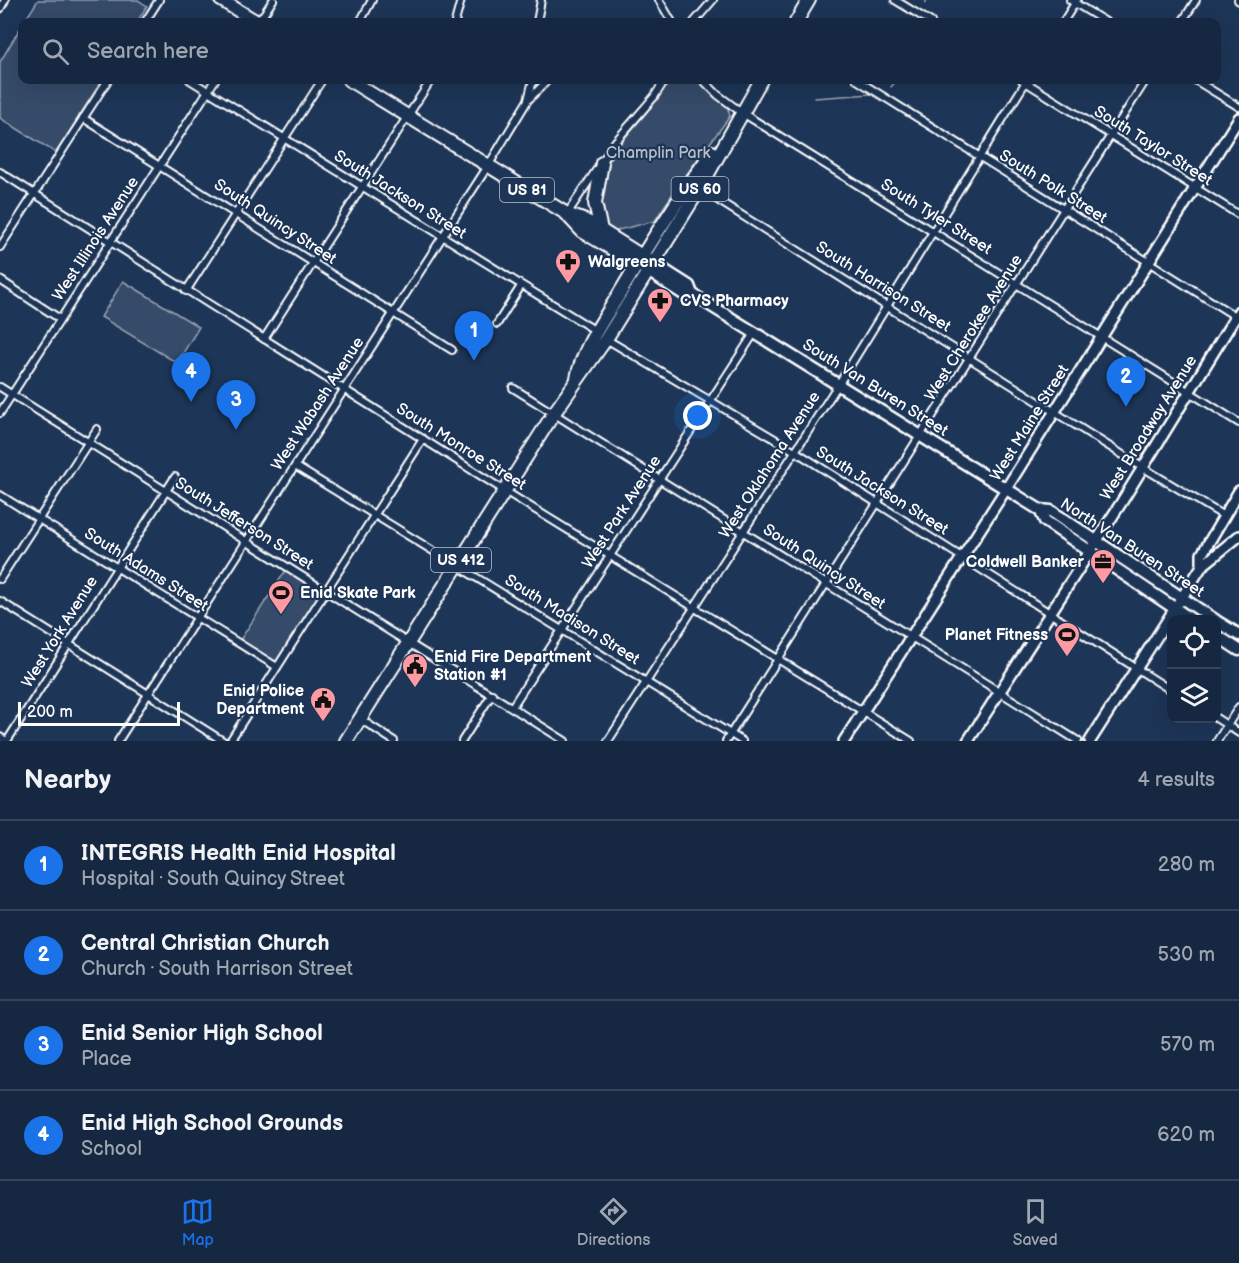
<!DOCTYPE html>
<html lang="en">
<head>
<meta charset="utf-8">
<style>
  body { margin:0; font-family:"Balsamiq Sans",sans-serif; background:#1f3048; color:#f1f3f6 }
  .controls { position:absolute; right:18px; bottom:18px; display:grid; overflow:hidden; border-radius:12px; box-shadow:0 6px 24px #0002 }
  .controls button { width:54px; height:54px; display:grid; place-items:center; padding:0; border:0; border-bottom:2px solid #35445a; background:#162841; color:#f1f3f6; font:30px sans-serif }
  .scale { position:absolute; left:18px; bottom:15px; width:162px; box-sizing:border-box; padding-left:6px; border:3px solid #fff; border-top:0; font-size:16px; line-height:21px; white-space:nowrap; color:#fff; -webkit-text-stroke:4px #1d3557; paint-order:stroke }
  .you { position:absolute; left:698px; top:416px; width:21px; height:21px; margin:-15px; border:4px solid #fff; border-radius:50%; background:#1a73e8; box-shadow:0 0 0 9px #1a73e833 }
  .badge { display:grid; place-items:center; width:39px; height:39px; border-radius:50%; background:#1a73e8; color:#fff; font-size:20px; font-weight:700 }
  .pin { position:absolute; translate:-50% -50px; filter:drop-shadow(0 2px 3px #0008) }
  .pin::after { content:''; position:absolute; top:32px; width:21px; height:18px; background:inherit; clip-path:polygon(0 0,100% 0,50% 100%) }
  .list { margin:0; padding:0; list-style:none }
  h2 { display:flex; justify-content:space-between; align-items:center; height:78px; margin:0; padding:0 24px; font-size:26px }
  h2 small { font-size:20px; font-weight:400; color:#9ea6b1 }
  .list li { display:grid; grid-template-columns:39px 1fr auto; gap:18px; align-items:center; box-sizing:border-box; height:90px; padding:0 24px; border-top:2px solid #35445a }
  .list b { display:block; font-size:22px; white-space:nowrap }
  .list p { margin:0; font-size:20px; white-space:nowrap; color:#9ea6b1 }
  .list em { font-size:20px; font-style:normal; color:#9ea6b1 }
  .icon { flex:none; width:33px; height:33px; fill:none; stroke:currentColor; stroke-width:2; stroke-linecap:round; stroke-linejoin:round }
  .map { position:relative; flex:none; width:1239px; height:741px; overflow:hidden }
  .search { position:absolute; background:#162841; box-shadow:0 6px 24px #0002; left:18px; right:18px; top:18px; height:66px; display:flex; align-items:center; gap:15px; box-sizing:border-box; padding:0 21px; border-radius:12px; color:#9ea6b1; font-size:22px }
  .sheet { height:438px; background:#162841 }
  nav { display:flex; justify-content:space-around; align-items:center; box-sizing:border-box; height:84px; border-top:2px solid #35445a; background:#162841; font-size:16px; color:#9ea6b1 }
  nav a { display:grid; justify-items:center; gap:3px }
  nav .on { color:#1a73e8 }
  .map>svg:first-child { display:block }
  .green { fill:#364b69; stroke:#9aa5b4; stroke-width:1.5 }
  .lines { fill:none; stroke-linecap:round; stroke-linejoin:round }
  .stream { stroke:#a0aab8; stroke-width:1.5 }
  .street-casing { stroke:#fff; stroke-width:10 }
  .secondary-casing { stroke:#fff; stroke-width:14 }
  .primary-casing { stroke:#fff; stroke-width:15 }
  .highway-casing { stroke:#fff; stroke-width:16 }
  .street { stroke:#1d3557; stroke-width:6 }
  .secondary { stroke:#1d3557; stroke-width:9 }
  .primary { stroke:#1d3557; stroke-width:10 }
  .highway { stroke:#1d3557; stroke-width:12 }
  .labels { text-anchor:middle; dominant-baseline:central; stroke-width:4.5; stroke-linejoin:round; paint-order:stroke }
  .shield { fill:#1d3557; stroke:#bbc2cd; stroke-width:1.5 }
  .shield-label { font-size:15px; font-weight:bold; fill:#fff }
  .street-label { font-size:16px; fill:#fff; stroke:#1d3557 }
  .park-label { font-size:16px; fill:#b9c0ca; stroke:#1d3557 }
  .poi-label { font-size:16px; font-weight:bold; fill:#fff; stroke:#1d3557; text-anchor:start }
</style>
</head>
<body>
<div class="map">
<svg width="1239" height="741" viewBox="0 0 1239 741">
  <rect width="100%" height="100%" fill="#1d3557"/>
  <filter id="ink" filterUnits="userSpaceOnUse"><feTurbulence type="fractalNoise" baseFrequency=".0167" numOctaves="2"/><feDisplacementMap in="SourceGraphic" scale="12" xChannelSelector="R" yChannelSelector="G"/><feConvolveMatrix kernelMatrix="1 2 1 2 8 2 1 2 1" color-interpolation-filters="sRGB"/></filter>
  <g filter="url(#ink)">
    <!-- green -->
    <g class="green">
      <polygon points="38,0 138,0 147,6 137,22 24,22"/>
      <polygon points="22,25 22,80 102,80 56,153 0,118 0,62"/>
      <path d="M 669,80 L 698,80 L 727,106 L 730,116 C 705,151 677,184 655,221 L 618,230 L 617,234 L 602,225 C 584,156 642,132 669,80 Z"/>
      <polygon points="123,281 199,327 177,363 101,317"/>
      <polygon points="286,570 321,592 276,662 240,640"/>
    </g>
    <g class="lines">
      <!-- stream -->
      <g class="stream">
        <polyline points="926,3 926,0"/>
        <polyline points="891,87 897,80"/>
        <polyline points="814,98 872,94"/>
      </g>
      <defs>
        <g id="street">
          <polyline points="659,0 672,22"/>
          <polyline points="895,0 931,22"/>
          <polyline points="1070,0 1106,22"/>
          <polyline points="1238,0 1239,1"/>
          <polyline points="0,9 5,0"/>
          <polyline points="145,22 159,0"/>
          <polyline points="254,22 264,14 273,0"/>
          <polyline points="360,22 372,0"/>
          <polyline points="455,22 461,0"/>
          <polyline points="537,22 541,0"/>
          <polyline points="694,22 713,0"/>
          <polyline points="1063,22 1077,0"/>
          <polyline points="1182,22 1196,0"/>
          <polyline points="190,80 596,331"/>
          <polyline points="703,80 718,95 741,112 1239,423"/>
          <polyline points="857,80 1238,318"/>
          <polyline points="1022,80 1239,215"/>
          <polyline points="1195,80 1239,107"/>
          <polyline points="529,99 548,80"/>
          <polyline points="83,118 452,350"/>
          <polyline points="0,172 513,496 911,741"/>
          <polyline points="700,189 1142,467 1224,516"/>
          <polyline points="567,214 615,142 654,97 665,80"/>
          <polyline points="0,247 108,80"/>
          <polyline points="0,280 60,319"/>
          <polyline points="186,291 322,80"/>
          <polyline points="497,324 521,286"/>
          <polyline points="264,339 431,80"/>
          <polyline points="606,339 795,451 1172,691"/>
          <polyline points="0,387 565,741"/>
          <polyline points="513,388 1078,741"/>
          <polyline points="0,413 215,80"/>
          <polyline points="295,466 742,741"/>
          <polyline points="0,495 277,667"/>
          <polyline points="0,579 97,429"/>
          <polyline points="0,601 223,741"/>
          <polyline points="512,707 755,332"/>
          <polyline points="1216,718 1239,733"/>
          <polyline points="360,719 394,741"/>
          <polyline points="0,737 6,741"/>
          <polyline points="7,741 175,477"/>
          <polyline points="118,741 488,166 528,100 533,80"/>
          <polyline points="230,741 423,439"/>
          <polyline points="462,741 492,694"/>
          <polyline points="608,741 845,374 1027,80"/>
          <polyline points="726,741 1146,80"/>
          <polyline points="1217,741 1239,707"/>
        </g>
        <g id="secondary">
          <polyline points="1202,566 1239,536"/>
          <polyline points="844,741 1006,489 1239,118"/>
          <polyline points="968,741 1121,503 1239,311"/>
          <polyline points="1090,741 1202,566 1202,554 1239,491"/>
        </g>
        <g id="primary">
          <polyline points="653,263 689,286 692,294"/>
          <polyline points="648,271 685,295 692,294 1040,510 1051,511 1215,620"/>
          <polyline points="1040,510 1045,521 1192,620"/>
          <polyline points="1216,621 1239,635"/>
          <polyline points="1216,635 1239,650"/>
        </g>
        <g id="highway">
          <polyline points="221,0 257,22"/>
          <polyline points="796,22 809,0"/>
          <polyline points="349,80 567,214 588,222 653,263"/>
          <polyline points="569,217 582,231 644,268"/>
          <polyline points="601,230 595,203 602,163"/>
          <path d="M 577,378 C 583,348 602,322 618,296 C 647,247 678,199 712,152"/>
          <polyline points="346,741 554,413 606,339 700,188 761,80"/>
        </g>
      </defs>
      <!-- street casing -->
      <use href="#street" class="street-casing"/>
      <!-- secondary casing -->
      <use href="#secondary" class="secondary-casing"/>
      <!-- primary casing -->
      <use href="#primary" class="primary-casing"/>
      <!-- highway casing -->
      <use href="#highway" class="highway-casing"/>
      <!-- street -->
      <use href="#street" class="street"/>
      <!-- secondary -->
      <use href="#secondary" class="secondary"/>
      <!-- primary -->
      <use href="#primary" class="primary"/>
      <!-- highway -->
      <use href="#highway" class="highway"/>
    </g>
  </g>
  <!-- icons -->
  <defs>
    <symbol id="pharmacy-pin" viewBox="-11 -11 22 30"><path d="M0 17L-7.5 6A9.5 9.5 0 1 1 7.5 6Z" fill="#ff9aa2" stroke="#1d3557"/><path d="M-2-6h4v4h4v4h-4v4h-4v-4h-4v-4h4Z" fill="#111"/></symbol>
    <symbol id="office-pin" viewBox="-11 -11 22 30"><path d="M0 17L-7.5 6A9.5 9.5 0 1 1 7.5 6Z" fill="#ff9aa2" stroke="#1d3557"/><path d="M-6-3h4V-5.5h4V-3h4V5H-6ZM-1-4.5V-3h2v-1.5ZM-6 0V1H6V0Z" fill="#111"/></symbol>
    <symbol id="stadium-pin" viewBox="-11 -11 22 30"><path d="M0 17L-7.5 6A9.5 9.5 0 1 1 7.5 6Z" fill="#ff9aa2" stroke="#1d3557"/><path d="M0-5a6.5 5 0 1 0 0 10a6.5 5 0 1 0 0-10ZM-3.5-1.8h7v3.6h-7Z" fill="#111"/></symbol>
    <symbol id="civic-pin" viewBox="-11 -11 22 30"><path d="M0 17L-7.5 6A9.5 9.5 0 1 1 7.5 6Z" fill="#ff9aa2" stroke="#1d3557"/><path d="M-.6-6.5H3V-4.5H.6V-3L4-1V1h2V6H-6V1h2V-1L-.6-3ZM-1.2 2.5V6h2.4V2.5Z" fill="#111"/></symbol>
  </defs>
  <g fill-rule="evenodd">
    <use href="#pharmacy-pin" x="553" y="247" width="30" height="40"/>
    <use href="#pharmacy-pin" x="645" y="286" width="30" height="40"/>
    <use href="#office-pin" x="1088" y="547" width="30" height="40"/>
    <use href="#stadium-pin" x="266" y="578" width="30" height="40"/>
    <use href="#stadium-pin" x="1052" y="620" width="30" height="40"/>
    <use href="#civic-pin" x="400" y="651" width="30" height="40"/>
    <use href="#civic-pin" x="308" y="685" width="30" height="40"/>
  </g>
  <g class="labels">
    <!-- shield labels -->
    <g class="shield">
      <rect x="671.5" y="177" width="57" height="24" rx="4.5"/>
      <rect x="500" y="178" width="54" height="24" rx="4.5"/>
      <rect x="431" y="548" width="60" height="24" rx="4.5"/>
    </g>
    <g class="shield-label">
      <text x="700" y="189">US 60</text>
      <text x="527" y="190">US 81</text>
      <text x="461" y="560">US 412</text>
    </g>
    <!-- street labels -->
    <g class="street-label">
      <text transform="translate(1153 146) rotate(32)">South Taylor Street</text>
      <text transform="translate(1053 187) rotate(32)">South Polk Street</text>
      <text transform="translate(400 195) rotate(32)">South Jackson Street</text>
      <text transform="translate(936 217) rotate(32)">South Tyler Street</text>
      <text transform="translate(275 222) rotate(33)">South Quincy Street</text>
      <text transform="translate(96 239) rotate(-57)">West Illinois Avenue</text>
      <text transform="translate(883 287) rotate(32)">South Harrison Street</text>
      <text transform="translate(974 328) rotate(-58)">West Cherokee Avenue</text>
      <text transform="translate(875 388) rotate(32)">South Van Buren Street</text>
      <text transform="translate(318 404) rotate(-57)">West Wabash Avenue</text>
      <text transform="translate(1030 423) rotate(-58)">West Maine Street</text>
      <text transform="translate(1149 428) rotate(-58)">West Broadway Avenue</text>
      <text transform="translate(461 447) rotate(32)">South Monroe Street</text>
      <text transform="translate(770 465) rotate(-57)">West Oklahoma Avenue</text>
      <text transform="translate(882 491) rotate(32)">South Jackson Street</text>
      <text transform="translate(622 512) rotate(-57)">West Park Avenue</text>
      <text transform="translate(244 524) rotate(32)">South Jefferson Street</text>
      <text transform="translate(1132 548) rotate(33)">North Van Buren Street</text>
      <text transform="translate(824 567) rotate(33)">South Quincy Street</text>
      <text transform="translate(146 570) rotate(32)">South Adams Street</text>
      <text transform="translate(572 620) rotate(32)">South Madison Street</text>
      <text transform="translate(60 632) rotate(-58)">West York Avenue</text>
    </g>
    <!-- park labels -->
    <g class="park-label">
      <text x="658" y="153">Champlin Park</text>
    </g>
    <!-- poi labels -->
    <g class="poi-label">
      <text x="588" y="262">Walgreens</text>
      <text x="680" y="301">CVS Pharmacy</text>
      <text x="1084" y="562" text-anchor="end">Coldwell Banker</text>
      <text x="300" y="593">Enid Skate Park</text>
      <text x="1048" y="635" text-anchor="end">Planet Fitness</text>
      <text x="434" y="657">Enid Fire Department<tspan x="434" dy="18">Station #1</tspan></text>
      <text x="304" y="691" text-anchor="end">Enid Police<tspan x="304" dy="18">Department</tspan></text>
    </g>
  </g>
</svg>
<div class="controls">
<button><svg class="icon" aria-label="locate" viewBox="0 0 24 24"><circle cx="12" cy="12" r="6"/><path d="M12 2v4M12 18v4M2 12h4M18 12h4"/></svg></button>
<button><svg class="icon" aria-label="layers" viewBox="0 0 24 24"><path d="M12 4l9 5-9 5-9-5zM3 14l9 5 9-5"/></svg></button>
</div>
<div class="scale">200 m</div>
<div class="you"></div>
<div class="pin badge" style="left:474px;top:361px">1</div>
<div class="pin badge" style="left:1126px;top:407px">2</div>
<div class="pin badge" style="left:236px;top:430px">3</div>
<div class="pin badge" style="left:191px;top:402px">4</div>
<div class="search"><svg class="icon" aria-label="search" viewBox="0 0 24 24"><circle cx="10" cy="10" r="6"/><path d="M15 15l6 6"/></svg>Search here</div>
</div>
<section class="sheet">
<h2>Nearby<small>4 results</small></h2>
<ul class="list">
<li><span class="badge">1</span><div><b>INTEGRIS Health Enid Hospital</b><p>Hospital · South Quincy Street</p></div><em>280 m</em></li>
<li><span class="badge">2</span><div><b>Central Christian Church</b><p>Church · South Harrison Street</p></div><em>530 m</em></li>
<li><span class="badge">3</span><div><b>Enid Senior High School</b><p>Place</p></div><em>570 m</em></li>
<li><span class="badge">4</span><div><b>Enid High School Grounds</b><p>School</p></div><em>620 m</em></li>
</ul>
</section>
<nav>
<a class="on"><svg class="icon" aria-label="map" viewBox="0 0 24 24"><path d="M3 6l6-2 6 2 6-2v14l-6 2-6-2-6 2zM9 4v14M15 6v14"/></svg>Map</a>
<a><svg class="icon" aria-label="directions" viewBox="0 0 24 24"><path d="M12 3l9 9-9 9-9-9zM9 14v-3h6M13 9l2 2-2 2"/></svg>Directions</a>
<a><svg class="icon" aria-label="saved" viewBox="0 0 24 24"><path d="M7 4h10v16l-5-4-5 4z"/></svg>Saved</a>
</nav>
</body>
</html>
